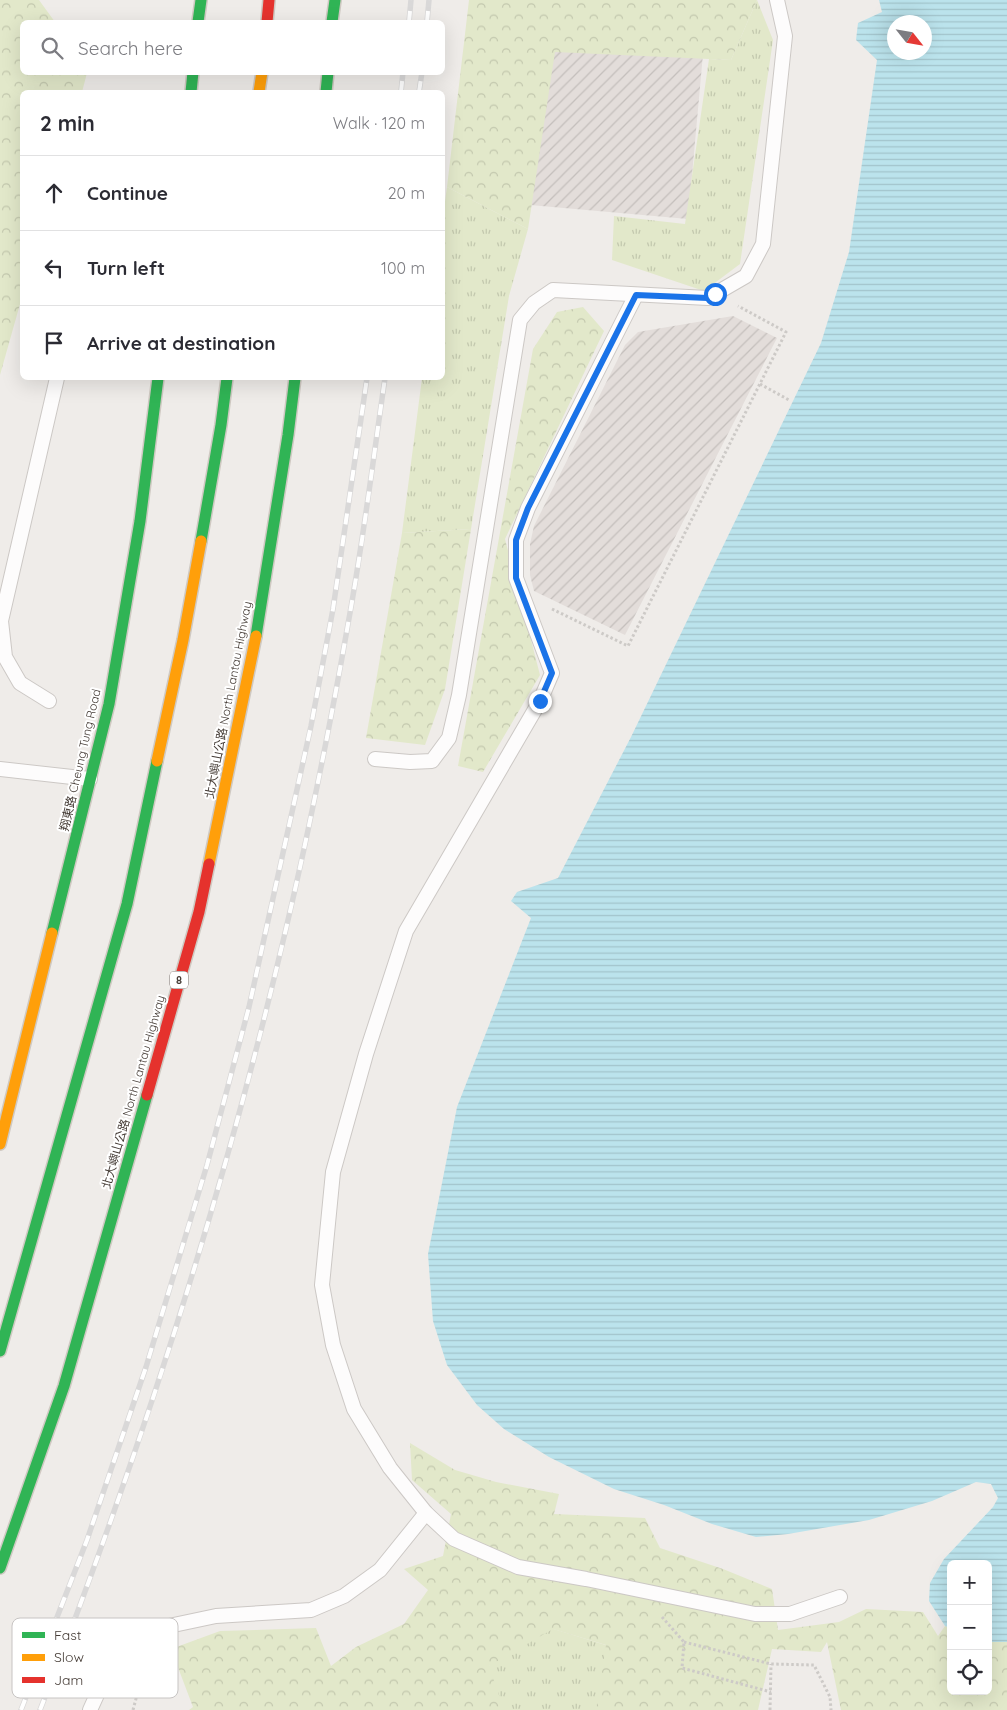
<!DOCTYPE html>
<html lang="en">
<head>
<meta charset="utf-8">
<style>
  body { margin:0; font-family:Quicksand,"Noto Sans TC",sans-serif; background:#f7f7f7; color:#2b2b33 }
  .controls { position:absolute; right:15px; bottom:15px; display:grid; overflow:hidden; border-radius:8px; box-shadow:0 5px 20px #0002 }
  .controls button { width:45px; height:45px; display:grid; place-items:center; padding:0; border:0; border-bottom:1px solid #e1e1e2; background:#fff; color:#2b2b33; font:25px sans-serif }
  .compass { position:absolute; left:887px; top:15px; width:45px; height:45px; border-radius:50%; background:#fff; box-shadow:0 5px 20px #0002; rotate:121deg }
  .stop { position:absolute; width:15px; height:15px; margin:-11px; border:4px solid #1a73e8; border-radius:50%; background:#fff }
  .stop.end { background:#1a73e8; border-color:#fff; box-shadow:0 1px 5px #0008 }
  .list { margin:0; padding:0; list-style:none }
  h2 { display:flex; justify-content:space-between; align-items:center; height:65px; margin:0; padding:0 20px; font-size:21px }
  h2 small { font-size:16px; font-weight:400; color:#7c7c81 }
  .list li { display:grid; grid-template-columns:32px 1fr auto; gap:15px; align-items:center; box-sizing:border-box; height:75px; padding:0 20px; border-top:1px solid #e1e1e2 }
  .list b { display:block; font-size:19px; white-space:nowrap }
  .list em { font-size:16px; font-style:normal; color:#7c7c81 }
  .icon { flex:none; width:28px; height:28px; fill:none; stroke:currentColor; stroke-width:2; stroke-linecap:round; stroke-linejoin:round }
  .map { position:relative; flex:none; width:1007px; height:1710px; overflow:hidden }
  .search { position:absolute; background:#fff; box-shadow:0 5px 20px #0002; left:20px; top:20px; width:425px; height:55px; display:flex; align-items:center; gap:12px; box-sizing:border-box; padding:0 18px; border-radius:8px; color:#7c7c81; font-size:19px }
  .panel { position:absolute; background:#fff; box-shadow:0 5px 20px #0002; left:20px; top:90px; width:425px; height:290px; border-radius:8px }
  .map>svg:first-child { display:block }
  .industrial { fill:url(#industrial-furrows) }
  .grass { fill:url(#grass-tufts) }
  .forest { fill:url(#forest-crowns) }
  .water { fill:url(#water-rules); fill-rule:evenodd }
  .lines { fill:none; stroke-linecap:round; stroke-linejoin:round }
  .lane-casing { stroke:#ccc8c5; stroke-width:16 }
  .fast-casing { stroke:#cfc9c2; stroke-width:14 }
  .slow-casing { stroke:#cfc9c2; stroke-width:14 }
  .jam-casing { stroke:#cfc9c2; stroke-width:14 }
  .path { stroke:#cdcac7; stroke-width:3; stroke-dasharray:2.5 2.5; stroke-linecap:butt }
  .lane { stroke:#fdfcfc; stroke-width:14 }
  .fast { stroke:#30b455; stroke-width:11 }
  .slow { stroke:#ff9f0a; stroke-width:11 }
  .jam { stroke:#e5322d; stroke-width:11 }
  .rail-casing { stroke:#d9d8d8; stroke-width:5.5 }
  .rail { stroke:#fff; stroke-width:4; stroke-dasharray:11; stroke-linecap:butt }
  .route { stroke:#1a73e8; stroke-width:6 }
  .labels { text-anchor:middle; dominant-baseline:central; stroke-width:4; stroke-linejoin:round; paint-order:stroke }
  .shield { fill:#fff; stroke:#7d7672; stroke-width:1 }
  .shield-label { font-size:11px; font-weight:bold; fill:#453c36 }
  .street-label { font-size:12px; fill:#453c36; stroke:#fff }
  .key { fill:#fff; stroke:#c7c4c3; stroke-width:1 }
  .key-label { font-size:14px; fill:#453c36 }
</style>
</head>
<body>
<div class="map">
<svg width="1007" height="1710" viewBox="0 0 1007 1710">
  <defs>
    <pattern id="industrial-furrows" width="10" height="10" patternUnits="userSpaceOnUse" patternTransform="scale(1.25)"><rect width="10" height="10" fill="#e3ddda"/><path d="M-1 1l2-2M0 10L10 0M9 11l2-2" fill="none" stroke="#c4bfbc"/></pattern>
    <pattern id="grass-tufts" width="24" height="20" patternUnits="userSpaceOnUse" patternTransform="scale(1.25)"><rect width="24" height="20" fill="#e2e8ca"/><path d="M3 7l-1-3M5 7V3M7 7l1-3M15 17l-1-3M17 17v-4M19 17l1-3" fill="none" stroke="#c3c8ae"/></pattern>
    <pattern id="forest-crowns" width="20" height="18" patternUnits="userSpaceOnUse" patternTransform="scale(1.25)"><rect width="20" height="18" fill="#e2e8ca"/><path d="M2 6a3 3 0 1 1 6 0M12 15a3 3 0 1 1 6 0" fill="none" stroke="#c3c8ae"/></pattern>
    <pattern id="water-rules" width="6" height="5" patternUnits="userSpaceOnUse" patternTransform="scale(1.25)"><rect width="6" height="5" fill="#bbe3ec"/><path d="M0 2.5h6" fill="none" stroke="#a2c4cb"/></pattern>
  </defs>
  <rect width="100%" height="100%" fill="#efece9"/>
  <!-- industrial -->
  <g class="industrial">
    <polygon points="545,41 703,54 688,219 530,205"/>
    <polygon points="733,316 777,338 625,635 534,591 530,575 530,544 534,526 625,345 638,332"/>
  </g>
  <!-- grass -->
  <g class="grass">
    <polygon points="757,0 773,40 740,264 704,291 612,260 614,216 685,224 709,59 731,60"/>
    <polygon points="447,187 528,229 509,296 471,529 402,533 422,378 442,378 442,223"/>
    <polygon points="544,1626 612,1647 597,1710 499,1710 483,1670"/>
  </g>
  <!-- forest -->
  <g class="forest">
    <polygon points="0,0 39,0 55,22 22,22 22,72 87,73 82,92 22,92 22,297 0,375"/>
    <polygon points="469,0 757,0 731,60 555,52 528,229 447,187"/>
    <polygon points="583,307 604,331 505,539 540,675 483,772 458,766 533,349 557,312"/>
    <polygon points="471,529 445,689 425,745 366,738 402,533"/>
    <polygon points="410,1443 455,1470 496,1482 559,1494 554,1514 645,1518 660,1548 723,1569 772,1589 778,1630 839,1622 866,1609 923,1612 938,1636 945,1626 951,1628 951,1691 988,1691 988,1642 1007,1642 1007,1710 841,1710 827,1642 821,1652 772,1649 758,1710 596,1710 606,1645 553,1629 489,1666 504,1710 189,1710 193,1707 171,1649 220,1631 316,1628 331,1666 356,1647 404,1624 428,1590 404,1569 443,1556 451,1514 412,1480"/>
  </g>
  <!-- water -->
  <path class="water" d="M 879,0 L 1007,0 L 1007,1642 L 988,1642 L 988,1564 L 951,1564 L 951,1628 L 945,1626 L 929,1601 L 930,1583 L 944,1559 L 993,1507 L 998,1498 L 991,1484 L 976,1482 L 932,1501 L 869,1520 L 788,1534 L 756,1537 L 712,1524 L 664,1505 L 614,1489 L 549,1457 L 504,1429 L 477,1405 L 447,1365 L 433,1321 L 428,1254 L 457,1107 L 531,918 L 511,901 L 517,892 L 558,878 L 631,737 L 821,343 L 849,252 L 877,60 L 856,40 L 858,23 L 882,12 ZM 894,22 L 924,22 L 924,52 L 894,52 Z"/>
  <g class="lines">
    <defs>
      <g id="lane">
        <polyline points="636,295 528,508 516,540 516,578 552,673 540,701 406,931 366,1054 333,1172 322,1285 333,1345 354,1409 390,1468 426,1513 454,1539 518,1567 586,1579 755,1614 790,1614 840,1597"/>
        <polyline points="49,701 20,683 5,657 1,621 57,378"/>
        <polyline points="375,759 410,762 432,761 449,738 459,695 520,320 534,303 553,290 708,298 746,276 763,244 785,36 777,0"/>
        <polyline points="0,769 90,779"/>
        <polyline points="90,1710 100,1688 127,1649 164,1627 216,1616 311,1610 344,1596 380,1570 426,1513"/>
      </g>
      <g id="fast">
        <polyline points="198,22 201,0"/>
        <polyline points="332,22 335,0"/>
        <polyline points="191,92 193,72"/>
        <polyline points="326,92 328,72"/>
        <polyline points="201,541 221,425 227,378"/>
        <polyline points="256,636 288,435 295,378"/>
        <polyline points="52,933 109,704 140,521 158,378"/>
        <polyline points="0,1351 127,904 157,761"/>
        <polyline points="0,1568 64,1386 147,1095"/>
      </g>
      <g id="slow">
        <polyline points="259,92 262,72"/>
        <polyline points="157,761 183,640 201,541"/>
        <polyline points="209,864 256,636"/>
        <polyline points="0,1144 52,933"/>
      </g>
      <g id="jam">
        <polyline points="267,22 269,0"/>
        <polyline points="147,1095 199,912 209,864"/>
      </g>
    </defs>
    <!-- lane casing -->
    <use href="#lane" class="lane-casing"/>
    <!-- fast casing -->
    <use href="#fast" class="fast-casing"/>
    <!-- slow casing -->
    <use href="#slow" class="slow-casing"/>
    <!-- jam casing -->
    <use href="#jam" class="jam-casing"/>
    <!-- path -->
    <g class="path">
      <polyline points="760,384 789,400"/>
      <polyline points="552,609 628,646 786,332 738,306"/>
      <polyline points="662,1617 684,1642 682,1668 771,1692"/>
      <polyline points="684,1642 771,1664 814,1665 830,1697 831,1710"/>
      <polyline points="133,1710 141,1680 138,1671"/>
      <polyline points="770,1710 771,1664"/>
    </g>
    <!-- lane -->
    <use href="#lane" class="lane"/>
    <!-- fast -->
    <use href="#fast" class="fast"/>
    <!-- slow -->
    <use href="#slow" class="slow"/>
    <!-- jam -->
    <use href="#jam" class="jam"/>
    <defs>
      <g id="rail">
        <polyline points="409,22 411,0"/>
        <polyline points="427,22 429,0"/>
        <polyline points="401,92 403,72"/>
        <polyline points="419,92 422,72"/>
        <polyline points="21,1710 87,1540 146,1367 207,1165 249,1007 311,726 333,609 367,378"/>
        <path d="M 40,1710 C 150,1429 240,1144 304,849 C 320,774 335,699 348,624 C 363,543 373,460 385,378"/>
      </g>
    </defs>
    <!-- rail casing -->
    <use href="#rail" class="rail-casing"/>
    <!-- rail -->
    <use href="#rail" class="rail"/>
  </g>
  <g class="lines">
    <!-- route -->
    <polyline class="route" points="540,701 552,673 516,578 516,540 528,508 636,295 708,298 715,294"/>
  </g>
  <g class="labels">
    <!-- shield labels -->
    <rect class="shield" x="170" y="971.5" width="18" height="17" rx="4"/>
    <g class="shield-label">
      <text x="179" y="980">8</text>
    </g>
    <!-- street labels -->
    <g class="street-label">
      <text transform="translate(228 700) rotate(-79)">北大嶼山公路 North Lantau Highway</text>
      <text transform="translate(80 760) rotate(-77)">翔東路 Cheung Tung Road</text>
      <text transform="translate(133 1092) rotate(-74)">北大嶼山公路 North Lantau Highway</text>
    </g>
  </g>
  <!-- legend -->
  <rect x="12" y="1618" width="166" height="80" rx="8" class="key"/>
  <rect x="22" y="1632" width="23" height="6" fill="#30b455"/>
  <rect x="22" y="1654" width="23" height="7" fill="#ff9f0a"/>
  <rect x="22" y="1677" width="23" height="6" fill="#e5322d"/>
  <g class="key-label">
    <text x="54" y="1640">Fast</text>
    <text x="54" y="1662">Slow</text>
    <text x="54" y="1685">Jam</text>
  </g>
</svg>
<div class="controls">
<button>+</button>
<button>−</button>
<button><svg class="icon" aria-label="locate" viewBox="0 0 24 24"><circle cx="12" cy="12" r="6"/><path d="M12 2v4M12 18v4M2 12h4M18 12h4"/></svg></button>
</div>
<svg class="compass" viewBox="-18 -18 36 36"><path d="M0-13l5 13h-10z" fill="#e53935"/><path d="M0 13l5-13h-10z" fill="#7c7c81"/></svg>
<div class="stop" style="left:715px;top:294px"></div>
<div class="stop end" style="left:540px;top:701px"></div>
<div class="search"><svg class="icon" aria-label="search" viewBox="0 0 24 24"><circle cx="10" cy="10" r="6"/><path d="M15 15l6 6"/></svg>Search here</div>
<section class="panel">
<h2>2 min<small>Walk · 120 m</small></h2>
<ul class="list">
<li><svg class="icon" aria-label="ahead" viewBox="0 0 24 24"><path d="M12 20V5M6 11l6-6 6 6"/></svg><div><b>Continue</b></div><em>20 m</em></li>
<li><svg class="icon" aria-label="left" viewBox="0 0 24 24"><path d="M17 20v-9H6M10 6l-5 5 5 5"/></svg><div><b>Turn left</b></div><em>100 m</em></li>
<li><svg class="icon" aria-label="arrive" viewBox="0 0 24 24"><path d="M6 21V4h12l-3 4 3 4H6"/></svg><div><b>Arrive at destination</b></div></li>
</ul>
</section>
</div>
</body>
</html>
